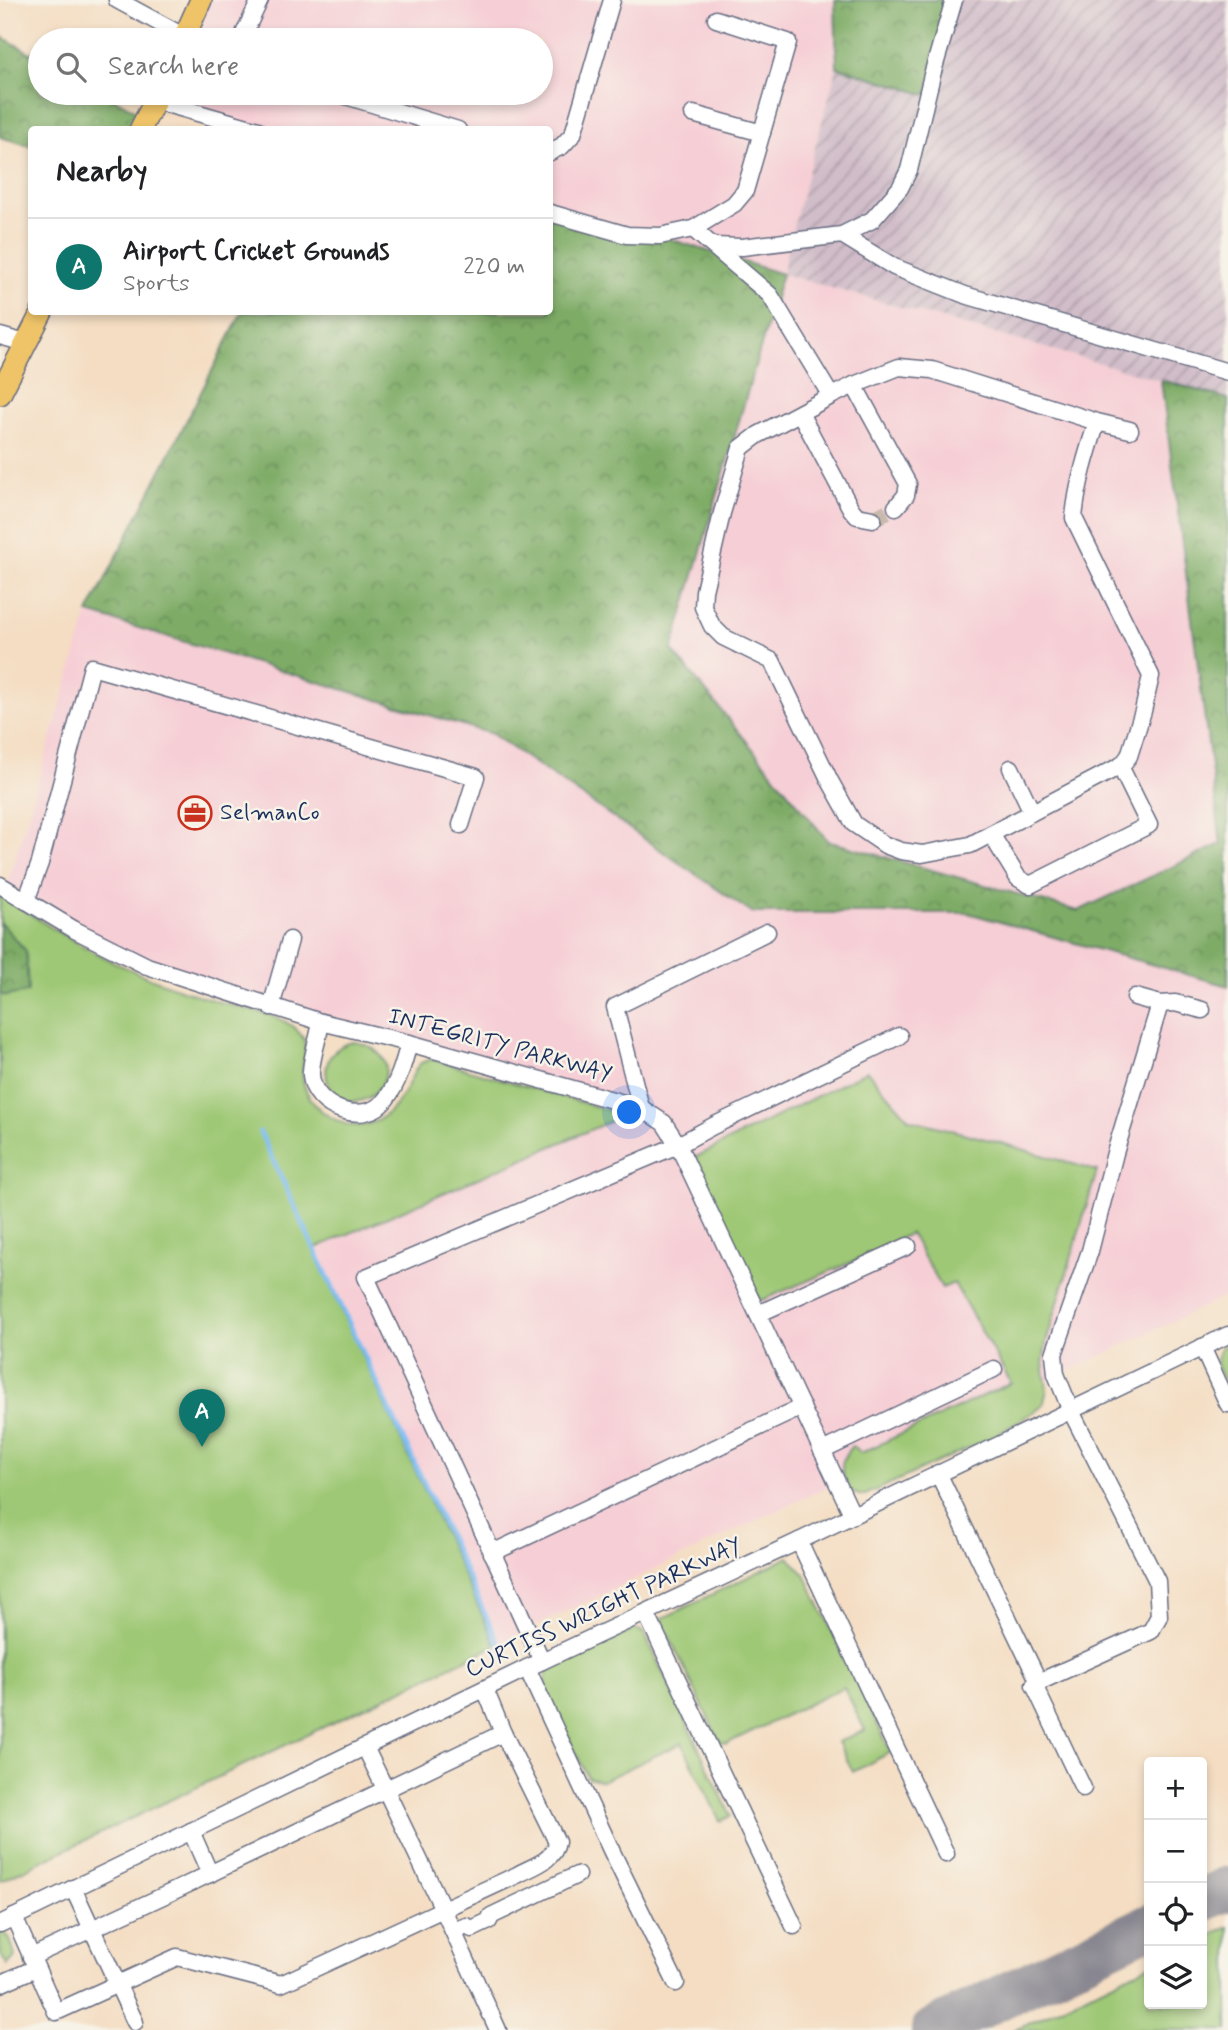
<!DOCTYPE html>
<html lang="en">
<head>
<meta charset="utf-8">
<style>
  body { margin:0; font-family:Mynerve,sans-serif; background:#f6f6f6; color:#202124 }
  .controls { position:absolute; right:21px; bottom:21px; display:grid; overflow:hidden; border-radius:7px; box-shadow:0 4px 10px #0003 }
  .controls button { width:63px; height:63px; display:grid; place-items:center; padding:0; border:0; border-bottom:2px solid #e0e0e0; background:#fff; color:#202124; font:35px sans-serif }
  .you { position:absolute; left:630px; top:1113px; width:24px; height:24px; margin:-18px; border:5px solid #fff; border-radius:50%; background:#1a73e8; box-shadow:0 0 0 10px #1a73e833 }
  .badge { display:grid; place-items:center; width:46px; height:46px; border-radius:50%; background:#0f766e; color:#fff; font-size:23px; font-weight:700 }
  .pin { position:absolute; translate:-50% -58px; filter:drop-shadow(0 2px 4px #0008) }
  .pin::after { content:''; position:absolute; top:37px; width:24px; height:21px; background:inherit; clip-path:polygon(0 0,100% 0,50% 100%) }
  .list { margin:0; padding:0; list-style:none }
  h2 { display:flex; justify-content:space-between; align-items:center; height:91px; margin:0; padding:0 28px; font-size:30px }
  h2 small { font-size:23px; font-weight:400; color:#757577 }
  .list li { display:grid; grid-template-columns:46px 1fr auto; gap:21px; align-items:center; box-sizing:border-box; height:98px; padding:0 28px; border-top:2px solid #e0e0e0 }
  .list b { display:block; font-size:26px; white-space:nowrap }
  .list p { margin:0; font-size:23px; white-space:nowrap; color:#757577 }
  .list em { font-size:23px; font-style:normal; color:#757577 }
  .icon { flex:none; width:38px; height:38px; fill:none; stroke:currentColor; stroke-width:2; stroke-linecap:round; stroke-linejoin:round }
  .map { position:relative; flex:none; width:1228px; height:2030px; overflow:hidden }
  .search { position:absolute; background:#fff; box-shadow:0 4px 10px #0003; left:28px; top:28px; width:525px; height:77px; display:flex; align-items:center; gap:18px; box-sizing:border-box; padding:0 24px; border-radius:38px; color:#757577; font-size:26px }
  .panel { position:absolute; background:#fff; box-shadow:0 4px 10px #0003; left:28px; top:126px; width:525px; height:189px; border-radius:7px }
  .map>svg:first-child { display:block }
  .built { fill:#f6cfd6 }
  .industrial { fill:url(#industrial-furrows) }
  .grass { fill:#9ec874; stroke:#5c7c69; stroke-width:2 }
  .forest { fill:url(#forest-crowns); stroke:#4c6e62; stroke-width:2 }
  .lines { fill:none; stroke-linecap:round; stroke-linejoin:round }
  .stream { stroke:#7dbdf2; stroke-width:5 }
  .taxiway { stroke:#888690; stroke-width:44 }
  .minor-tunnel { stroke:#c9baae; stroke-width:16; stroke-dasharray:16 8; stroke-linecap:butt }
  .minor-casing { stroke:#676c81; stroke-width:19 }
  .major-casing { stroke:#676c81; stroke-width:24 }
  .minor { stroke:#fff; stroke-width:16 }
  .major { stroke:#efc469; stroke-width:21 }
  .labels { text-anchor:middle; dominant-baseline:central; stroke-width:5; stroke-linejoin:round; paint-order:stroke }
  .poi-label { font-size:23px; fill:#1b2f5e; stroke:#f7f3e8; text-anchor:start }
  .street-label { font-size:23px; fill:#1b2f5e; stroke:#f7f3e8 }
</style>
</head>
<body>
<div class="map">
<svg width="1228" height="2030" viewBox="0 0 1228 2030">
  <defs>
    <pattern id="industrial-furrows" width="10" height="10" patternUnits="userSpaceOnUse" patternTransform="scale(1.75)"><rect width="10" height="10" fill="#d1bdc9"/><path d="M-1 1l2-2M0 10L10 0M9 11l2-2" fill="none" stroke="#a99aa6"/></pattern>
    <pattern id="forest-crowns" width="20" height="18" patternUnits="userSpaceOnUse" patternTransform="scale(1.75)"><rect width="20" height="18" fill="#7eac66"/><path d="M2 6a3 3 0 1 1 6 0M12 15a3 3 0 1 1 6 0" fill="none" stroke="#668c57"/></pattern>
  </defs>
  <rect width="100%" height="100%" fill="#f7f3e8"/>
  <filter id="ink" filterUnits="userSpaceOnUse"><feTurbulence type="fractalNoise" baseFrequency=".0143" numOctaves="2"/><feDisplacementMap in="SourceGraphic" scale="14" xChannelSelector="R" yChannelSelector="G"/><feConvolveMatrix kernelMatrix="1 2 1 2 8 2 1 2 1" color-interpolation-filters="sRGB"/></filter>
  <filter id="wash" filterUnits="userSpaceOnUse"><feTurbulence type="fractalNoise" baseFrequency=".00686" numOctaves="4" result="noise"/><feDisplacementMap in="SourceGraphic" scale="28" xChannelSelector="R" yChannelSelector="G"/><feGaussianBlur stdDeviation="1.57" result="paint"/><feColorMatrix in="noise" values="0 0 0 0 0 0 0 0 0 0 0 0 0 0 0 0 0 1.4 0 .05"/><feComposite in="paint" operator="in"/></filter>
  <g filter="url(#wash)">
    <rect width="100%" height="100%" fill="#f4ddc2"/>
    <!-- built -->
    <g class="built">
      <polygon points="201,0 835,0 837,67 789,241 782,274 1161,380 1221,844 1078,911 828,841 672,650 781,274 550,213 550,130 258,129 156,101 159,93 541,93 541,40 183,40"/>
      <polygon points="88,613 492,734 752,913 968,913 1228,985 1228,1295 496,1645 313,1249 640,1109 147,966 6,889"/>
    </g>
    <!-- industrial -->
    <polygon class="industrial" points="954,0 1228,0 1228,399 782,274 789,242 837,67 927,94"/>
    <!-- grass -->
    <g class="grass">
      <path d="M 0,894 C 22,908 44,924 67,937 C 119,968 176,990 234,1006 C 256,1012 286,1015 301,1035 C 308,1043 304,1055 303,1065 C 300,1086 310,1104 327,1115 C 335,1120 346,1126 356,1126 C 384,1125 399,1104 410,1081 C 413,1075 416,1067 421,1063 C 423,1062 429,1060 431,1059 L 625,1115 L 313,1249 L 496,1645 L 0,1881 Z"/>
      <path d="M 353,1042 C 374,1044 393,1060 383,1082 C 379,1091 372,1097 363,1100 C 324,1112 309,1051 353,1042 Z"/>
      <path d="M 867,1071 L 909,1119 L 1001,1143 L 1097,1171 L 1046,1343 L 1043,1363 L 1047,1389 L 1043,1406 L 995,1436 L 863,1496 L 850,1492 C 842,1472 836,1464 852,1446 L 861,1453 L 1011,1383 L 954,1283 L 942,1288 L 910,1233 L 873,1253 L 760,1301 L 694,1158 Z"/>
      <polygon points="1228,1344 1228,1390 1216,1365 1220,1348"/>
      <polygon points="789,1557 805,1575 891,1752 853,1772 838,1742 865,1730 844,1687 726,1744 719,1741 661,1619"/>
      <polygon points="636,1629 644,1633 731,1816 720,1821 682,1743 602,1781 588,1778 544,1687 547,1671"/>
      <polygon points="1228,1927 1228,2030 1014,2030 1149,1965 1149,2004 1202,2004 1202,1940"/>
      <path d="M 0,1930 C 10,1934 13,1947 15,1957 L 8,1965 L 0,1955 Z"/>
    </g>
    <!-- forest -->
    <g class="forest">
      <polygon points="835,0 954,0 927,95 837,67"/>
      <polygon points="0,36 40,58 40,93 104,93 147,117 140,129 32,130 31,146 0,137"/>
      <polygon points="550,213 660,236 782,274 672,650 828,841 1078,911 1221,844 1161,380 1228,399 1228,986 968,913 752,913 492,734 88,613 242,312 550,312"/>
      <polygon points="0,922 26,951 28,992 6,996 0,994"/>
    </g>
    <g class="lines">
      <!-- stream -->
      <polyline class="stream" points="260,1132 503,1653"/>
      <!-- taxiway -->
      <g class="taxiway">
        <polyline points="1202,1900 1228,1888"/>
        <polyline points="933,2030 1149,1926"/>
      </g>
    </g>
  </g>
  <g filter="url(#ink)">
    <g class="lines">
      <!-- minor-tunnel -->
      <polyline class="minor-tunnel" points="873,519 896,507"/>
      <defs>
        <g id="minor">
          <polyline points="117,0 185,37"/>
          <polyline points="241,40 260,0"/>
          <polyline points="336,93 458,130"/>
          <polyline points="156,101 258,130"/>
          <polyline points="693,114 762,133"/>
          <polyline points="550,152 562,146 573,134 612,0"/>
          <polyline points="550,213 627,235 660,236 693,229 734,204 745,191 788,42 716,19"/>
          <polyline points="693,229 770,295 831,396"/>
          <polyline points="842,235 894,267 965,295 1228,372"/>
          <polyline points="714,246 742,247 842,235 872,220 900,188 909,170 932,75 954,0"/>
          <polyline points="0,336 25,343"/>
          <polyline points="854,385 908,484 906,495 896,507"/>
          <polyline points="800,413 851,509 857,516 873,519"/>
          <path d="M 1097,422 C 1087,453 1077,485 1074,518 L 1151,676 L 1143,711 L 1129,756 L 1122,765 L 970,845 L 922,854 L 901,851 L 885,845 L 854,824 L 830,781 L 772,661 L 723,637 L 712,626 L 703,607 L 704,591 L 722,513 L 741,448 L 758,435 L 831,396 L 854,385 L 899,367 L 932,370 L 1097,422 L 1130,430"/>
          <polyline points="1011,768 1032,812"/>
          <polyline points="991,834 1018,878 1030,885 1149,825 1120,766"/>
          <polyline points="0,885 75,930 147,966 321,1022 409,1043 641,1108 664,1123 678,1145 852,1514"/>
          <polyline points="26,901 40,863 92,667 476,777 461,825"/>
          <polyline points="1135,997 1160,1004 1175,1003 1202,1010"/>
          <polyline points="271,1007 290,940"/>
          <path d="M 321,1022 C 319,1037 310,1061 311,1075 C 313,1109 366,1127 386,1099 C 398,1084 404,1062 409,1043"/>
          <polyline points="641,1108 615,1007 767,932"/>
          <polyline points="758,1314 908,1246"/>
          <polyline points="1202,1347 1228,1404"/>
          <polyline points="822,1451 994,1369"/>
          <polyline points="938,1473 1039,1682 1151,1631 1159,1616 1157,1581 1071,1411 1056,1374 1054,1354 1090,1251 1115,1153 1160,1004"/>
          <polyline points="799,1541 946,1854"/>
          <polyline points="492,1553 802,1407"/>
          <polyline points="646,1613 794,1926"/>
          <polyline points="542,1661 366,1277 678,1145 713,1126 899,1036"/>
          <polyline points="527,1668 612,1852 676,1983"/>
          <polyline points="1039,1682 1034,1685 1083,1788"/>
          <polyline points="365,1747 443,1909 498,2030"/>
          <polyline points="191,1831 210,1874"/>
          <polyline points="73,1888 135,2022"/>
          <path d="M 14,1917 L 56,2012 L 177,1957 L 281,1984 L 517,1875 C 533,1866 554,1861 557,1842 L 503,1733"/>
          <polyline points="0,1924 527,1668 799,1541 1228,1335"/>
          <polyline points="453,1931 466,1926 472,1929 489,1921 491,1916 577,1875"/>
          <polyline points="31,1957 176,1890 503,1733 485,1689"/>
          <polyline points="0,1984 36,1968"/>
        </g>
        <g id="major">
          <polyline points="183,40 201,0"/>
          <polyline points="140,130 159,93"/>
          <polyline points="0,394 42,312"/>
        </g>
      </defs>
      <!-- minor casing -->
      <use href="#minor" class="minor-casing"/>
      <!-- major casing -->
      <use href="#major" class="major-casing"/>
      <!-- minor -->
      <use href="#minor" class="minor"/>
      <!-- major -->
      <use href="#major" class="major"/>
    </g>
  </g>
  <!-- icons -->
  <defs>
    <symbol id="office-ring" viewBox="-11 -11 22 22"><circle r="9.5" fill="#f7f3e8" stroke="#c8321e" stroke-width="1.5"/><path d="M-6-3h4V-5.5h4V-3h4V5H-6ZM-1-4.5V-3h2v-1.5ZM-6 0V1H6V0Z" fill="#c8321e"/></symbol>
  </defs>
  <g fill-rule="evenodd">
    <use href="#office-ring" x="176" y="794" width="38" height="38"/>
  </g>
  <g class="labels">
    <!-- poi labels -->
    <g class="poi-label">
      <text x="220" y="813">SelmanCo</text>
    </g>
    <!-- street labels -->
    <g class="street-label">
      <text transform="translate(500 1046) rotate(15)">INTEGRITY PARKWAY</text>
      <text transform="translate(604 1608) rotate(-25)">CURTISS WRIGHT PARKWAY</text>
    </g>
  </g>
</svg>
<div class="controls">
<button>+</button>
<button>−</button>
<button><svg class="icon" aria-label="locate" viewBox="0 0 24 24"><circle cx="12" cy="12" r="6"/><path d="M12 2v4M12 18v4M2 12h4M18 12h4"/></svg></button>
<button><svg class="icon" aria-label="layers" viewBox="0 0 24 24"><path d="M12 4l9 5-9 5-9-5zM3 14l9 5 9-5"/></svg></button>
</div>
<div class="you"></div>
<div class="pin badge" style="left:202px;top:1447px">A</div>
<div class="search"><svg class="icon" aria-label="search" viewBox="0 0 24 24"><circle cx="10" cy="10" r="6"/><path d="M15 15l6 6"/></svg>Search here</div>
<section class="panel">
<h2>Nearby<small></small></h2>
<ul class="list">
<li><span class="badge">A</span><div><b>Airport Cricket Grounds</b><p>Sports</p></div><em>220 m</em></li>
</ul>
</section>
</div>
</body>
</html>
